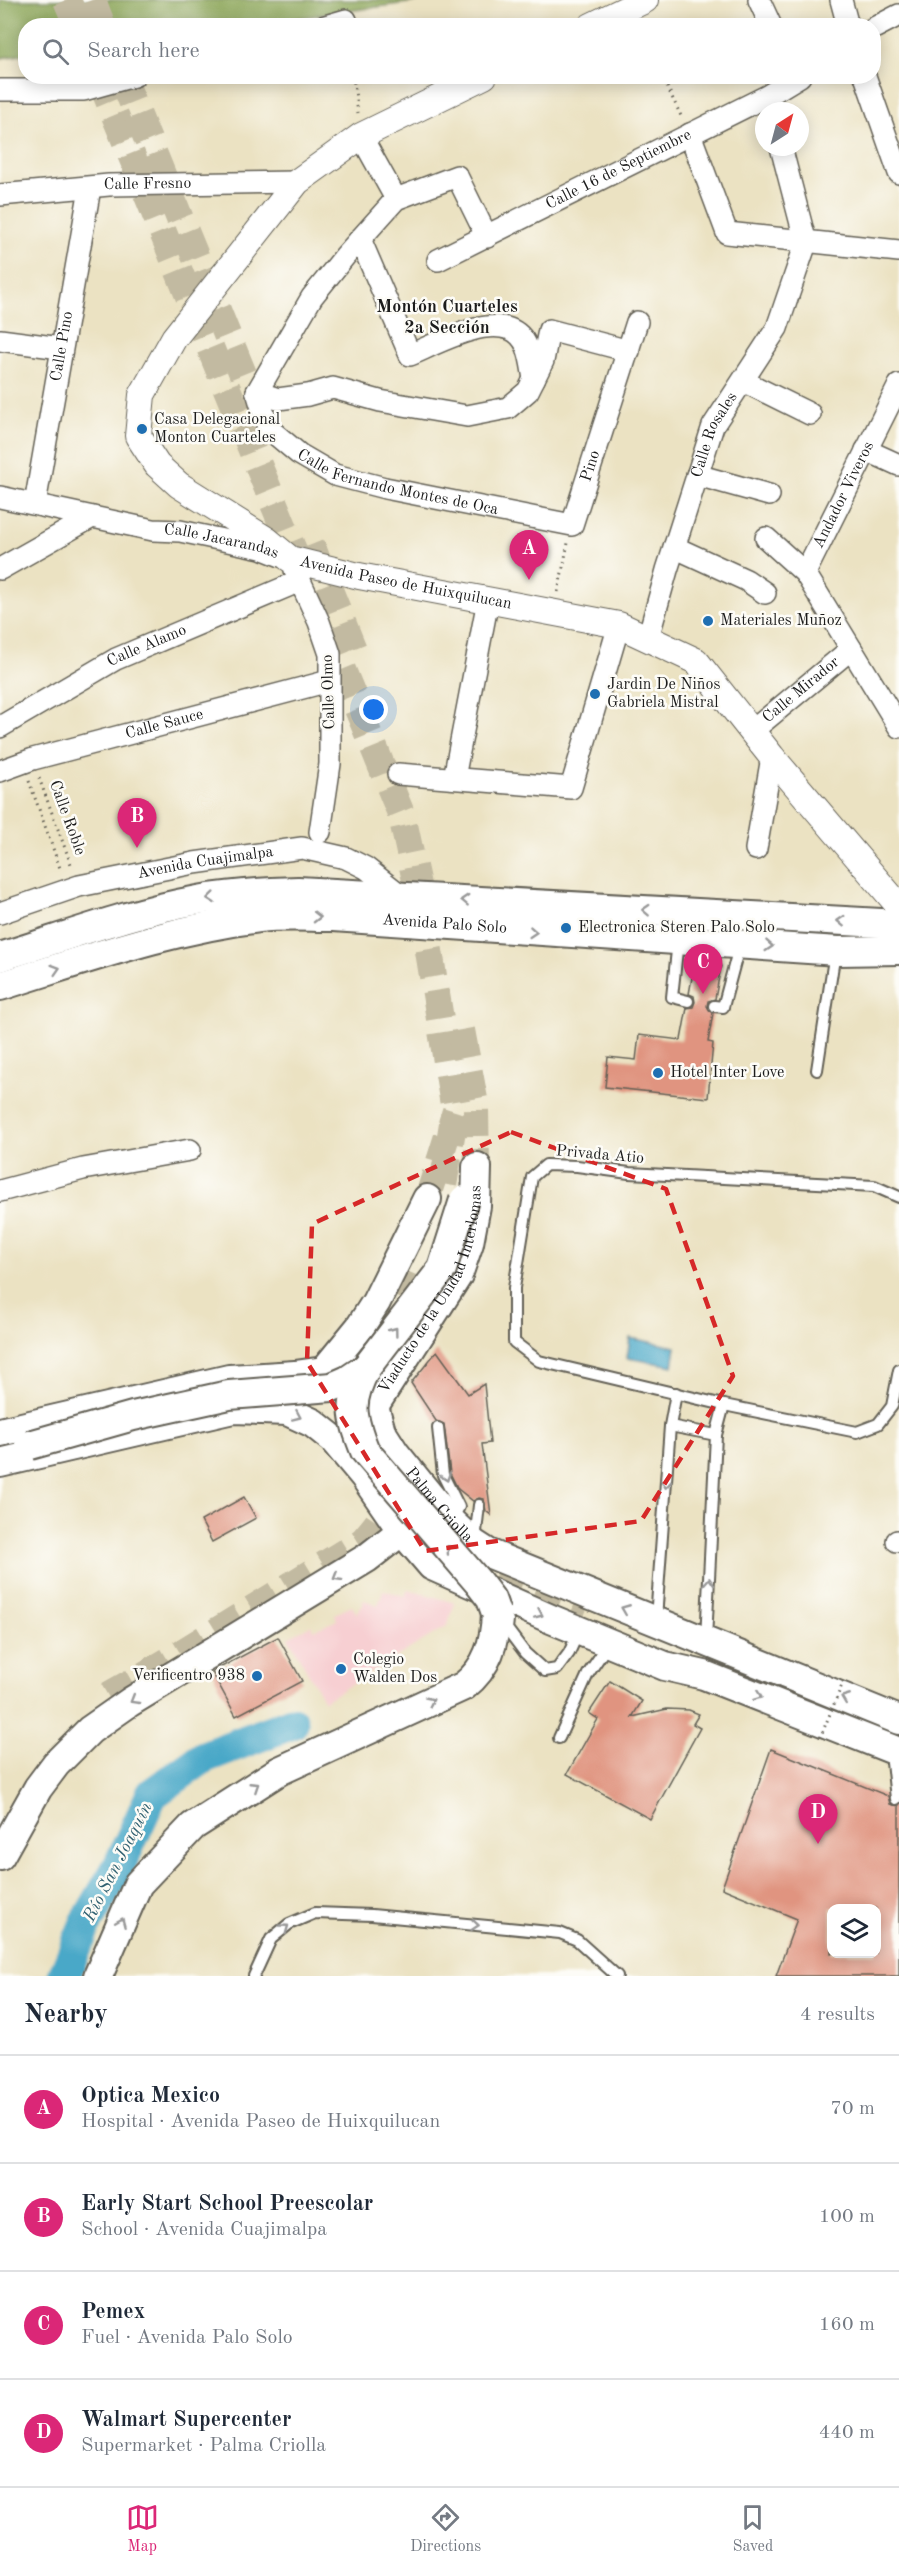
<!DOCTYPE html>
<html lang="en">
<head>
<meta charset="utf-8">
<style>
  body { margin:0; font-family:"Old Standard TT",serif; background:#f6f6f7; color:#1f2937 }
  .controls { position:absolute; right:18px; bottom:18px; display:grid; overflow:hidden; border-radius:12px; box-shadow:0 3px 15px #0003 }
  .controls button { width:54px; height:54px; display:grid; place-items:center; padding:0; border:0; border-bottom:2px solid #e0e1e3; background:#fff; color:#1f2937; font:30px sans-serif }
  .compass { position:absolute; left:755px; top:102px; width:54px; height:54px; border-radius:50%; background:#fff; box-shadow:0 3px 15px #0003; rotate:36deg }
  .you { position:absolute; left:374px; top:710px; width:21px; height:21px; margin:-15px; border:4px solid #fff; border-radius:50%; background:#1a73e8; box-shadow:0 0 0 9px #1a73e833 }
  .badge { display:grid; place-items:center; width:39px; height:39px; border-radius:50%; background:#db2777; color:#fff; font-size:20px; font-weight:700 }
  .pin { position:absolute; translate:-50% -50px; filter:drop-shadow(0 2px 3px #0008) }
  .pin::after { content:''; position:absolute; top:32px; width:21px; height:18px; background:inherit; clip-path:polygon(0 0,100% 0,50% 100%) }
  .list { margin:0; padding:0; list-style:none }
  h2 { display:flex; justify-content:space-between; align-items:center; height:78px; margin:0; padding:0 24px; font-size:26px }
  h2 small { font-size:20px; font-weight:400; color:#747a83 }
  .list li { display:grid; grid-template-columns:39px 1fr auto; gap:18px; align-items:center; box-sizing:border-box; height:108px; padding:0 24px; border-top:2px solid #e0e1e3 }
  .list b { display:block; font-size:22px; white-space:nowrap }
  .list p { margin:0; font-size:20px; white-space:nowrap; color:#747a83 }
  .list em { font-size:20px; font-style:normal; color:#747a83 }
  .icon { flex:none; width:33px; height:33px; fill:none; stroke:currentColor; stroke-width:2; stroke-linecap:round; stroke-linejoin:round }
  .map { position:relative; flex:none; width:899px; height:1976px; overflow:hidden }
  .search { position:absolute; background:#fff; box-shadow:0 3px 15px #0003; left:18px; right:18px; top:18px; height:66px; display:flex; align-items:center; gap:15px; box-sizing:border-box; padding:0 21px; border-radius:24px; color:#747a83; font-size:22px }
  .sheet { height:510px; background:#fff }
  nav { display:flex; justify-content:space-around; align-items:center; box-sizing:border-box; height:84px; border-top:2px solid #e0e1e3; background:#fff; font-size:16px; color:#747a83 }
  nav a { display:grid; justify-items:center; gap:3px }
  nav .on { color:#db2777 }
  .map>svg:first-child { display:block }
  .built { fill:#f7cfd2 }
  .forest { fill:#8aa456; stroke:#536039; stroke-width:1.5 }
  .water { fill:#49a8c8; stroke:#326272; stroke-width:1.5 }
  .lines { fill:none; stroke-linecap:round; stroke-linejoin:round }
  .river { stroke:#49a8c8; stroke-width:33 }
  .building { fill:#e09480; fill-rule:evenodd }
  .tertiary-tunnel { stroke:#c2baa1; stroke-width:26; stroke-dasharray:26 13; stroke-linecap:butt }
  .secondary-tunnel { stroke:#c2baa1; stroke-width:28; stroke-dasharray:28 14; stroke-linecap:butt }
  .service-casing { stroke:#646156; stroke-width:14 }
  .minor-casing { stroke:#646156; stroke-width:24 }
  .tertiary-casing { stroke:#646156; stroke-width:28 }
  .secondary-casing { stroke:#646156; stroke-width:32 }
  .path { stroke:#646156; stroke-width:3; stroke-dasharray:1.5 4.5; stroke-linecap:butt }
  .service { stroke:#fff; stroke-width:10 }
  .minor { stroke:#fff; stroke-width:21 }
  .tertiary { stroke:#fff; stroke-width:26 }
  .secondary { stroke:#fff; stroke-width:28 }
  .secondary-bridge-casing { stroke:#646156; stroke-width:32; stroke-linecap:butt }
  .path-bridge { stroke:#646156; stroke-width:3; stroke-dasharray:1.5 4.5; stroke-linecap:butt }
  .secondary-bridge { stroke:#fff; stroke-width:28 }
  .oneway { stroke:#999 }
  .marked { fill:none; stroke:#d62828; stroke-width:4.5; stroke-dasharray:12 8; stroke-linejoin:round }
  .poi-dot { fill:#1f6fb2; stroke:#fdfcf7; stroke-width:2 }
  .labels { text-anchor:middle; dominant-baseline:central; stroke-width:5; stroke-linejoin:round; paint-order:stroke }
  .street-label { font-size:16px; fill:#1c1c1c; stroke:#fdfcf7 }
  .poi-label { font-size:16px; fill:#1c1c1c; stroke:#fdfcf7; text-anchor:start }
  .neighbourhood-label { font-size:18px; font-weight:bold; fill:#1c1c1c; stroke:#fdfcf7 }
  .water-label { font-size:18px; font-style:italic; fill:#326272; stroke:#fdfcf7 }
</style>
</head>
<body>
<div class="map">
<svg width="899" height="1976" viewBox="0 0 899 1976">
  <rect width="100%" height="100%" fill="#fdfcf7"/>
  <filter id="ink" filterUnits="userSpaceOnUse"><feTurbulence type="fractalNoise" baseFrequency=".0167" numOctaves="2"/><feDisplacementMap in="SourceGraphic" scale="12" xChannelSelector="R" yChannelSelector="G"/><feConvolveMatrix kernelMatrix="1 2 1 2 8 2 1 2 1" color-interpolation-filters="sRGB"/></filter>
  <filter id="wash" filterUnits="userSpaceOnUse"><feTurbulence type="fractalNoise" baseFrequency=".008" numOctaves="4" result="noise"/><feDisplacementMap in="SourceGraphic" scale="24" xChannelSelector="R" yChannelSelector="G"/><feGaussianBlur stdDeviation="1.35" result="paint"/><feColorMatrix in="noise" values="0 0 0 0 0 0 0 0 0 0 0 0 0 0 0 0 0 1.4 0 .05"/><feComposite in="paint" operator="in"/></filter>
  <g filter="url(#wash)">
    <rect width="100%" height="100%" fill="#ebe2c2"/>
    <!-- built -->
    <polygon class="built" points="408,1589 455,1603 447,1626 324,1701 288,1637 311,1625 314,1630 337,1620 335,1614 352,1606 357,1614 364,1600 378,1605 383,1590 405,1596"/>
    <!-- forest -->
    <polygon class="forest" points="0,0 429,0 239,26 26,26 25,54 0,58"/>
    <!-- water -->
    <polygon class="water" points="630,1338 676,1347 673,1366 627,1358"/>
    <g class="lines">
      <!-- river -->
      <polyline class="river" points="64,1976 86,1923 119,1866 152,1794 204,1757 292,1723"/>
    </g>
    <g id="blocks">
      <!-- building -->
      <g class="building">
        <polygon points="695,961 721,966 715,999 708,1001 707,1006 713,1013 708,1042 713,1043 708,1098 605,1087 608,1057 636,1060 639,1035 681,1040 687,1008 693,1007 695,1002 694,996 689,994"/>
        <polygon points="437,1351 468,1394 484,1384 490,1443 482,1444 491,1515 486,1511 484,1499 479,1498 473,1501 458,1489 450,1473 444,1424 436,1421 411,1383"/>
        <polygon points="244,1497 256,1518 212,1542 201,1521"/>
        <polygon points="278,1637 302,1681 236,1716 212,1672"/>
        <polygon points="610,1681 642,1701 632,1717 667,1709 689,1710 699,1714 693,1724 700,1728 650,1819 567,1774 598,1719 589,1713"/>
        <path d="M 771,1749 L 888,1796 L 890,1804 L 899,1806 L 899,1976 L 776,1976 L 797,1919 L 722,1888 ZM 831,1908 L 876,1908 L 876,1953 L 831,1953 Z"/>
      </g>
    </g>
  </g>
  <g filter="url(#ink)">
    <use href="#blocks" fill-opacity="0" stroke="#646156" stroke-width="1.5"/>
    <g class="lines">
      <!-- tertiary-tunnel -->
      <g class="tertiary-tunnel">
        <polyline points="476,1110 477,1167"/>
        <polyline points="427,1199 455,1111"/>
      </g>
      <!-- secondary-tunnel -->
      <g class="secondary-tunnel">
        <polyline points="67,0 78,26"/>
        <polyline points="92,0 102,26"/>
        <polyline points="99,76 304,577"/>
        <polyline points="122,76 245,379"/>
        <polyline points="311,545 354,652"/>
        <polyline points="326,631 402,816 422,908 455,1111 441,1198"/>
        <polyline points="461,1030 476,1110"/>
        <polyline points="383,1337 416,1262"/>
        <polyline points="456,1561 585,1614"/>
        <path d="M 108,1696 L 167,1662 L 363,1541 C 376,1526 386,1515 389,1495"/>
      </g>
      <defs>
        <g id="service">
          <polyline points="678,941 672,997 688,1001"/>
          <polyline points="714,1006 723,1007 739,947"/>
          <polyline points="817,1070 835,952"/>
          <polyline points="899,1197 874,1186 629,1173 577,1166 546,1165 532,1177 514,1288 514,1342 539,1361 724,1405 857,1432 878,1424 892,1406 899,1370"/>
          <polyline points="670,1426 716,1435"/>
          <polyline points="438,1428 443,1475 459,1507 451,1521"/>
          <polyline points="475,1541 479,1505"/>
          <polyline points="656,1619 670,1426 676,1393"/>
          <polyline points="508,1620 507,1629 525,1653 545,1671 557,1669 569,1653 579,1631"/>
          <polyline points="706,1640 716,1435 724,1405"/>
          <polyline points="559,1738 588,1674 609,1643"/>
          <polyline points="891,1752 896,1799"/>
          <polyline points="254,1976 271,1939 289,1924 315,1913 372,1915 560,1933 577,1940 617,1976"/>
        </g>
        <g id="minor">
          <polyline points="759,0 771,26"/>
          <polyline points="841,0 848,26"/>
          <polyline points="325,26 346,20"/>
          <polyline points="874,28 899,15"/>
          <polyline points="865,76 899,173"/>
          <polyline points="0,90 84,90 134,76"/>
          <polyline points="690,134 727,233 899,251"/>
          <polyline points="361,136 396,199"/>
          <path id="s1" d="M 0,195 L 109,185 L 297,182"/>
          <path d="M 360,239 L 410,355 C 439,343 509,302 527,347 C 531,357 532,368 534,379"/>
          <path id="s2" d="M 438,260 L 767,96 L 800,76"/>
          <polyline points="0,340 61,348"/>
          <polyline points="743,381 810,414"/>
          <path id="s3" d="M 257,392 L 268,428 L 299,454 L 335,475 L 385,488 L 572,525 L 637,322"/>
          <polyline points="257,392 278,399 308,395 333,388 380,401 467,416 508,408 528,391 543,361 549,330 629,351"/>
          <polyline points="257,392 312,297 345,256 396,199 457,176 487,237"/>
          <polyline points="866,450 899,465"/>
          <polyline points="697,475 769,495"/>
          <path id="s4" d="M 0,497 L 153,530 L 180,531 L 261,548 L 281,556"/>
          <path id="s5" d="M 35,504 L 90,188"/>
          <polyline points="766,538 805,573 899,727"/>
          <polyline points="674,547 746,580 765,593"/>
          <polyline points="0,569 92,517"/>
          <polyline points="295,570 319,622 330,654 330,764 320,832"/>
          <path id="s6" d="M 805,573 L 899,385"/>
          <path id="s7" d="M 648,638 L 667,570 L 713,426 L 777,328 L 806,243 L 781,147"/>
          <path id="s8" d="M 0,727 L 116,659 L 300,581"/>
          <path id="s9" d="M 752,731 L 851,649"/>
          <path id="s10" d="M 0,771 L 33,759 L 329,681"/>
          <polyline points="398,774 571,788 619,625"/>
          <polyline points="454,778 488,600"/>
          <polyline points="756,849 772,757"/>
          <path id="s11" d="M 0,913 L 79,886 L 194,863 L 302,848 L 346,858 L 366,868 L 403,897"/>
          <polyline points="0,1191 83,1169 190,1150"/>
          <polyline points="897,1541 899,1541"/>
        </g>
        <g id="tertiary">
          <polyline points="591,26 645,0"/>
          <path id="s12" d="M 484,76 L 361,136 L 297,182 L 174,338 L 142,395 L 138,436 L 157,465 L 179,485 L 267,540 L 290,559 L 359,576 L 619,625 L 696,661 L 772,757 L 899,906"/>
        </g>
        <g id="secondary">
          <path d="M 0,957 C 65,937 131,912 198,900 C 231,894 265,892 298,891 L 899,924"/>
          <path id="s13" d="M 0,986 C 85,960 170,929 259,918 C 283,915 308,917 333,917 L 838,951 L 899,950"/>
          <polyline points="324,1371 360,1327 376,1302 427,1199"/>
          <path id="s14" d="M 374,1406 L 458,1275 L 469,1243 L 476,1206 L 477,1167"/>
          <path id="s15" d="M 0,1432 L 229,1379 L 295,1375 L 324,1371 L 352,1383 L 374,1406 L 381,1431 L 395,1453 L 450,1521 L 474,1544 L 488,1553 L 899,1720"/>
          <polyline points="0,1463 233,1409 287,1411 313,1423 333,1439 364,1476 402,1531 432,1566 551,1619 665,1666 704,1675 899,1752"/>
          <polyline points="0,1856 38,1788 56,1764 90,1730 130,1702 367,1558 416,1520"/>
          <path d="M 98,1976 L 138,1884 L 193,1826 L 279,1771 L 464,1686 C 488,1667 495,1642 496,1613"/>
        </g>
      </defs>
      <!-- service casing -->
      <use href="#service" class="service-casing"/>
      <!-- minor casing -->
      <use href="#minor" class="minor-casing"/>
      <!-- tertiary casing -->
      <use href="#tertiary" class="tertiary-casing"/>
      <!-- secondary casing -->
      <use href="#secondary" class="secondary-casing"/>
      <!-- path -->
      <g class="path">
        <polyline points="353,76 358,113"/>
        <polyline points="662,76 682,118"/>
        <polyline points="558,592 568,543"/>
        <polyline points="39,778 72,867"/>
        <polyline points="29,781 61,871"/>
      </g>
      <!-- service -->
      <use href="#service" class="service"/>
      <!-- minor -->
      <use href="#minor" class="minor"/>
      <!-- tertiary -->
      <use href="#tertiary" class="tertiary"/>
      <!-- secondary -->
      <use href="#secondary" class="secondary"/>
      <defs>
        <g id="secondary-bridge">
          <path d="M 366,1368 C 348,1402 351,1416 365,1451 L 478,1582 L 491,1599 L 496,1613"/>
          <polyline points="30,1445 133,1416 229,1395 332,1387 348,1380 366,1368 442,1269 464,1200"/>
        </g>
      </defs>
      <!-- secondary-bridge casing -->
      <use href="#secondary-bridge" class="secondary-bridge-casing"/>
      <!-- path-bridge -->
      <polyline class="path-bridge" points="820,1738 844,1680"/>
      <!-- secondary-bridge -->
      <use href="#secondary-bridge" class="secondary-bridge"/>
    </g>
    <!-- one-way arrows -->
    <defs><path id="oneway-chevron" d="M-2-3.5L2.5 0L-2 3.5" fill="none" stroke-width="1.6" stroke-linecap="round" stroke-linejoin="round" transform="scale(1.5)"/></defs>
    <g class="oneway">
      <use href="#oneway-chevron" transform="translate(211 898) rotate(174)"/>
      <use href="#oneway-chevron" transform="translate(465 900) rotate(-177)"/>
      <use href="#oneway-chevron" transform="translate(646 910) rotate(-177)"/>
      <use href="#oneway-chevron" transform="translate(317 917) rotate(1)"/>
      <use href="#oneway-chevron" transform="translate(841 921) rotate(-177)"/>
      <use href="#oneway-chevron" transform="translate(533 932) rotate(4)"/>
      <use href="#oneway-chevron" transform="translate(769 946) rotate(4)"/>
      <use href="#oneway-chevron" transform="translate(56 969) rotate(-17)"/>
      <use href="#oneway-chevron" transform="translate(394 1331) rotate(-53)"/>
      <use href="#oneway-chevron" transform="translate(297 1416) rotate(24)"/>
      <use href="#oneway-chevron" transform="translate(446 1477) rotate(71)"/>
      <use href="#oneway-chevron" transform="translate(666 1484) rotate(94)"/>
      <use href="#oneway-chevron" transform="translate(450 1549) rotate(-130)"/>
      <use href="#oneway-chevron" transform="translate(337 1577) rotate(149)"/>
      <use href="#oneway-chevron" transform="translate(709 1582) rotate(-87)"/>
      <use href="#oneway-chevron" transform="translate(625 1609) rotate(-158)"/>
      <use href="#oneway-chevron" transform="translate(539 1614) rotate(24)"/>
      <use href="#oneway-chevron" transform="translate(758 1696) rotate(21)"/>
      <use href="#oneway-chevron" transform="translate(845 1698) rotate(-158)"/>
      <use href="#oneway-chevron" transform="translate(134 1700) rotate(149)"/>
      <use href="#oneway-chevron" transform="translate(430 1701) rotate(-25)"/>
      <use href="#oneway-chevron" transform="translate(255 1786) rotate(-33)"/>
      <use href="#oneway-chevron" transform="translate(121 1922) rotate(-67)"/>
      <use href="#oneway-chevron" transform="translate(475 1925) rotate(5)"/>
      <use href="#oneway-chevron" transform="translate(285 1928) rotate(-36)"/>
    </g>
  </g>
  <!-- marked area -->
  <path class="marked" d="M 511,1132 L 666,1189 L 733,1376 L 641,1521 L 425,1551 L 307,1362 L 312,1224 Z"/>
  <!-- markers -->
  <g class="poi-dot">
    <circle cx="142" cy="429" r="6"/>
    <circle cx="708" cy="621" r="6"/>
    <circle cx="595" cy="694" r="6"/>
    <circle cx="566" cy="928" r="6"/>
    <circle cx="658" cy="1073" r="6"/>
    <circle cx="341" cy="1669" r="6"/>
    <circle cx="257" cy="1676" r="6"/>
  </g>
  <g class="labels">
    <!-- street labels -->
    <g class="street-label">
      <text stroke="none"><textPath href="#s2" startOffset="202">Calle 16 de Septiembre</textPath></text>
      <text stroke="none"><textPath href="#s1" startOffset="148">Calle Fresno</textPath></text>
      <text stroke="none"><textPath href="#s5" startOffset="160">Calle Pino</textPath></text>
      <text stroke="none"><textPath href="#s7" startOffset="214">Calle Rosales</textPath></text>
      <text stroke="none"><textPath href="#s3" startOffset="424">Pino</textPath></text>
      <text stroke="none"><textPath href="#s3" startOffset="182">Calle Fernando Montes de Oca</textPath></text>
      <text stroke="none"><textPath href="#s6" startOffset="87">Andador Viveros</textPath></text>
      <text stroke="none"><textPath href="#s4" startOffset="226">Calle Jacarandas</textPath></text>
      <text stroke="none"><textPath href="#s12" startOffset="837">Avenida Paseo de Huixquilucan</textPath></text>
      <text stroke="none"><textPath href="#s8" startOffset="168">Calle Alamo</textPath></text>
      <text stroke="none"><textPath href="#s9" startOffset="64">Calle Mirador</textPath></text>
      <text transform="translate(329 692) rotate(-92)">Calle Olmo</text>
      <text stroke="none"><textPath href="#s10" startOffset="171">Calle Sauce</textPath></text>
      <text transform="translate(67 818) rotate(70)">Calle Roble</text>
      <text stroke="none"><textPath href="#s11" startOffset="212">Avenida Cuajimalpa</textPath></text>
      <text stroke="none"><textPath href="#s13" startOffset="454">Avenida Palo Solo</textPath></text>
      <text transform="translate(600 1155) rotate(5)">Privada Atio</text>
      <text stroke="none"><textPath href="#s14" startOffset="132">Viaducto de la Unidad Interlomas</textPath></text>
      <text stroke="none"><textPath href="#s15" startOffset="513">Palma Criolla</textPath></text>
    </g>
    <!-- poi labels -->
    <g class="poi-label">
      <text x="154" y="420">Casa Delegacional<tspan x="154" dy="18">Monton Cuarteles</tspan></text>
      <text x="720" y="621">Materiales Muñoz</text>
      <text x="607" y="685">Jardin De Niños<tspan x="607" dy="18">Gabriela Mistral</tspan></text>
      <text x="578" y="928">Electronica Steren Palo Solo</text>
      <text x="670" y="1073">Hotel Inter Love</text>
      <text x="353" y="1660">Colegio<tspan x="353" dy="18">Walden Dos</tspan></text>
      <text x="245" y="1676" text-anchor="end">Verificentro 938</text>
    </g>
    <!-- neighbourhood labels -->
    <g class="neighbourhood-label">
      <text x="447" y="307">Montón Cuarteles<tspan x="447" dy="21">2a Sección</tspan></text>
    </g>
    <!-- water labels -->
    <g class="water-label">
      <text transform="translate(118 1862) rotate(-63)">Río San Joaquín</text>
    </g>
  </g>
</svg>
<div class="controls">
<button><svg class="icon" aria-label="layers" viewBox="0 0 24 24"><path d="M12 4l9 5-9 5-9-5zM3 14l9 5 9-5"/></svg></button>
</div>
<svg class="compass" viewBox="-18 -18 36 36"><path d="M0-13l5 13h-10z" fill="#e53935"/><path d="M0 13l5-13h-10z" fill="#747a83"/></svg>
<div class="you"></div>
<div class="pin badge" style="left:529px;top:580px">A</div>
<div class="pin badge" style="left:137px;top:848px">B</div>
<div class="pin badge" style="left:703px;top:994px">C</div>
<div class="pin badge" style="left:818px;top:1844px">D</div>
<div class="search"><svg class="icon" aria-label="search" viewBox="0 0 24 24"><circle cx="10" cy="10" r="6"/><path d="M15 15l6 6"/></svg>Search here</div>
</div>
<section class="sheet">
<h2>Nearby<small>4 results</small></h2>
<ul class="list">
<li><span class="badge">A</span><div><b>Optica Mexico</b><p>Hospital · Avenida Paseo de Huixquilucan</p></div><em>70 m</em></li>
<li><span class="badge">B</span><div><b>Early Start School Preescolar</b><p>School · Avenida Cuajimalpa</p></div><em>100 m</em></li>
<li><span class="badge">C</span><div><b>Pemex</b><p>Fuel · Avenida Palo Solo</p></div><em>160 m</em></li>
<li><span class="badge">D</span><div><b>Walmart Supercenter</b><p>Supermarket · Palma Criolla</p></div><em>440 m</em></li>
</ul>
</section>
<nav>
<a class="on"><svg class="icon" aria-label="map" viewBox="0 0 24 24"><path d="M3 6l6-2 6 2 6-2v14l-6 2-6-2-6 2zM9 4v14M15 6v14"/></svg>Map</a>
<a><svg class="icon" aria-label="directions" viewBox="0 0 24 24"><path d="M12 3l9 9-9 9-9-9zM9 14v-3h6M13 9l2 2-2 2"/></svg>Directions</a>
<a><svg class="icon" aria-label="saved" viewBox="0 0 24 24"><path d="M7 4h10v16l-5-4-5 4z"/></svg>Saved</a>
</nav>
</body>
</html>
